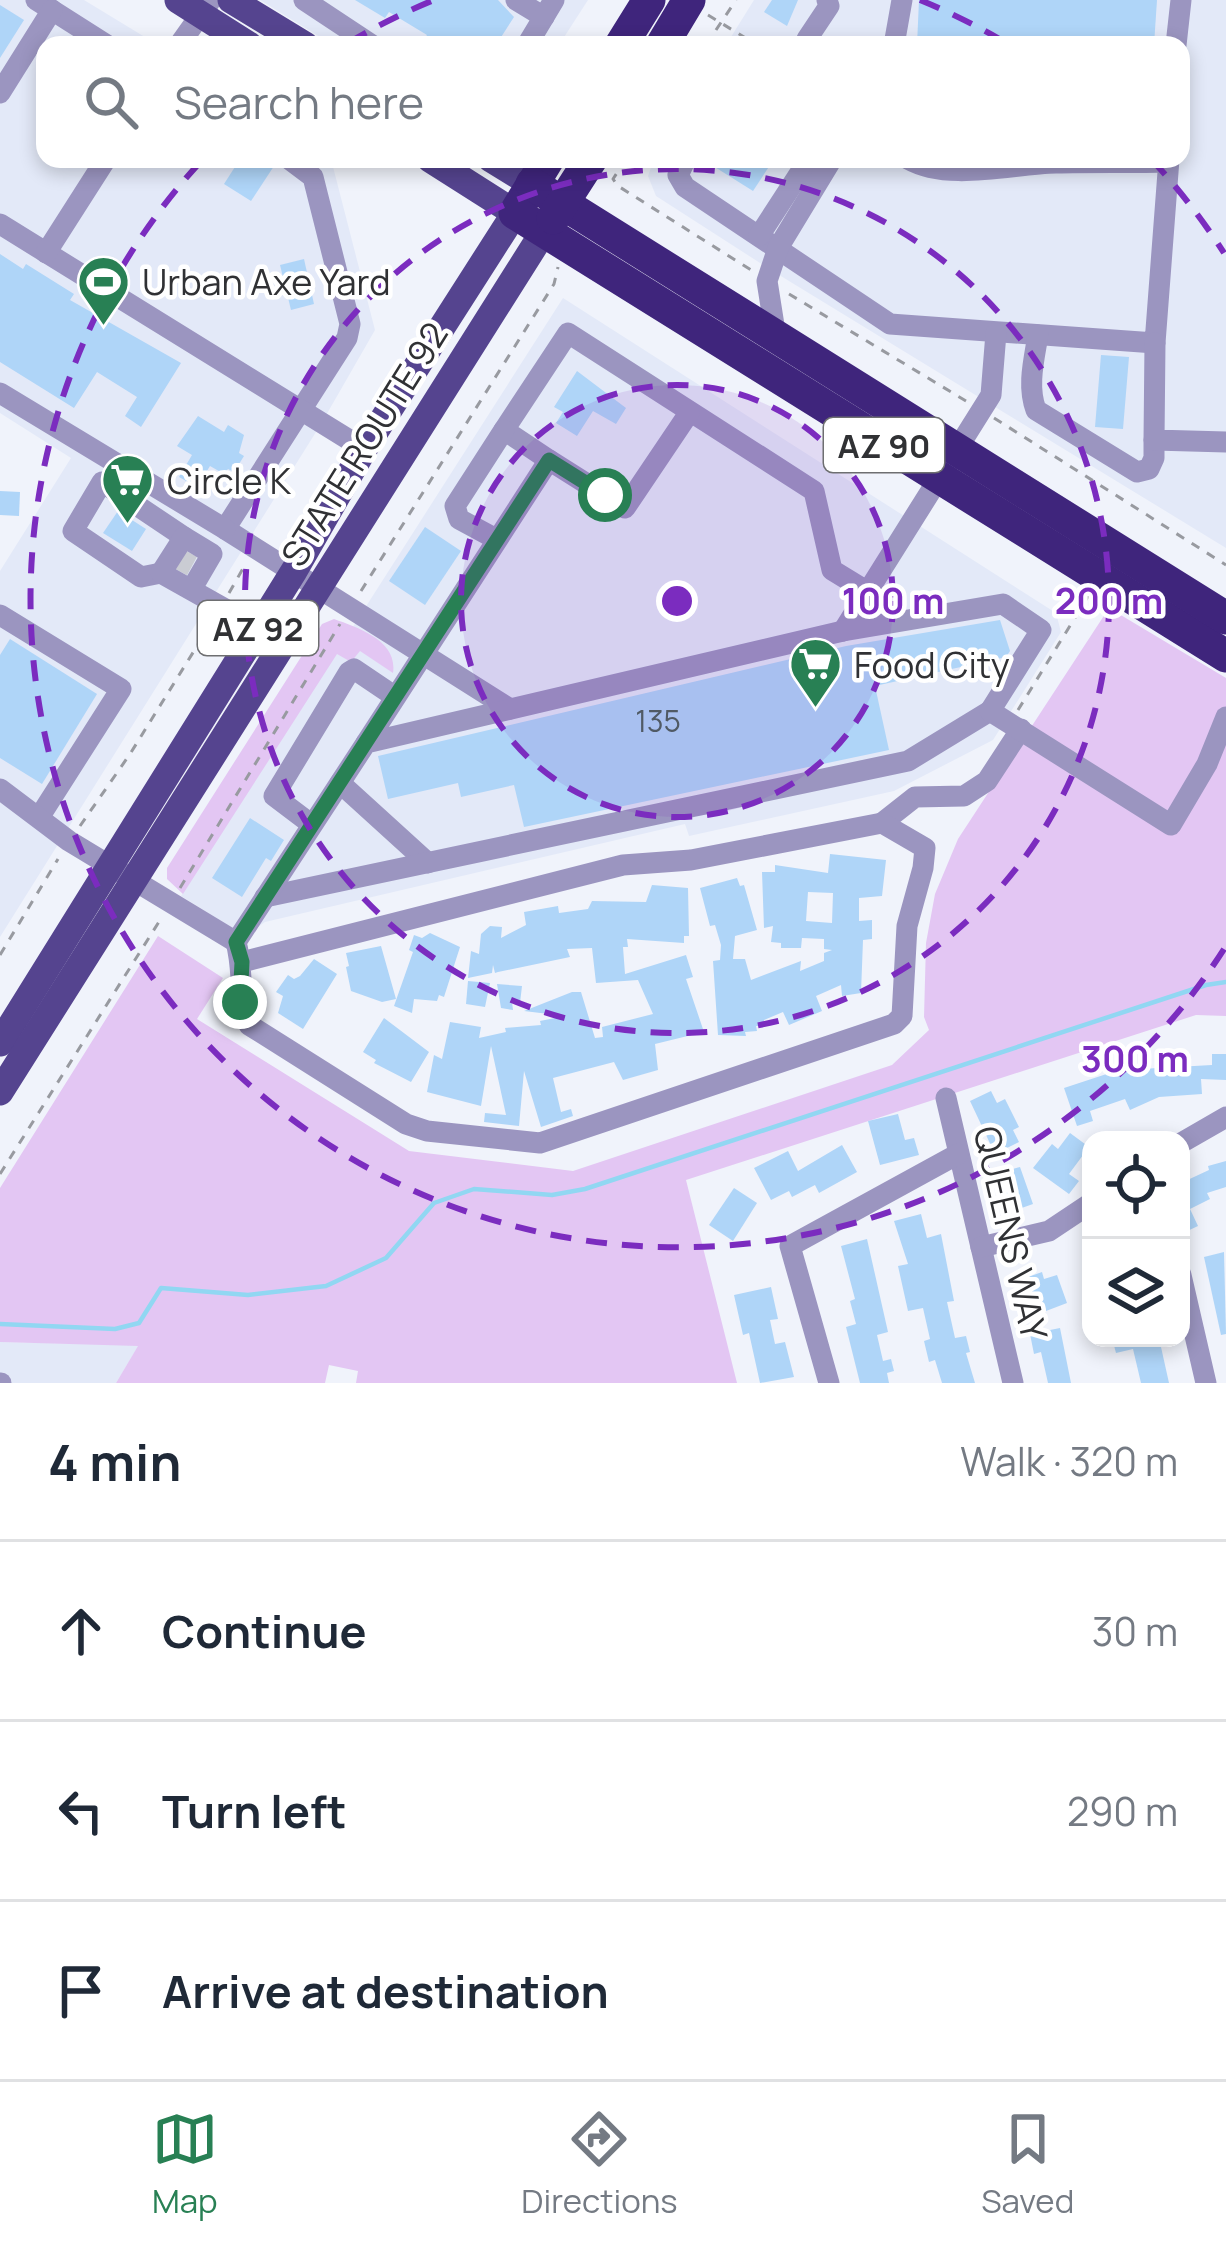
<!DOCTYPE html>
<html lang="en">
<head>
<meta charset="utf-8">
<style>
  body { margin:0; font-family:Manrope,sans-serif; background:#f6f6f7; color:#1f2937 }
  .controls { position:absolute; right:36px; bottom:36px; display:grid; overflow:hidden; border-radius:24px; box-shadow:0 6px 18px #0003 }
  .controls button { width:108px; height:108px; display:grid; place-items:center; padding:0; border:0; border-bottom:3px solid #e0e1e3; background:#fff; color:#1f2937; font:60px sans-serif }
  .stop { position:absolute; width:36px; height:36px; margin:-27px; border:9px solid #288054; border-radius:50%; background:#fff }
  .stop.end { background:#288054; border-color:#fff; box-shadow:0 3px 12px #0008 }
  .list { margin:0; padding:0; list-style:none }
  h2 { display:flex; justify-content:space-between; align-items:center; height:156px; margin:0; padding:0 48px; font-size:51px }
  h2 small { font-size:39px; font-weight:400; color:#747a83 }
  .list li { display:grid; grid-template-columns:78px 1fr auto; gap:36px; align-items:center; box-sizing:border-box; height:180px; padding:0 48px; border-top:3px solid #e0e1e3 }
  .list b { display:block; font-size:45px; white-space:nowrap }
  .list em { font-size:39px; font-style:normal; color:#747a83 }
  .icon { flex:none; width:66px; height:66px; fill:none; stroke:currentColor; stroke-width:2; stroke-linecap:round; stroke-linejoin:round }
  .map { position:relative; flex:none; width:1226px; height:1383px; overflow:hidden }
  .search { position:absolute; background:#fff; box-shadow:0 6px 18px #0003; left:36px; right:36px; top:36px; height:132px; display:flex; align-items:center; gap:30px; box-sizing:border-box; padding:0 42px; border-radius:24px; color:#747a83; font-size:45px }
  .sheet { height:696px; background:#fff }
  nav { display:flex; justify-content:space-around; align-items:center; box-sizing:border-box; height:168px; border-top:3px solid #e0e1e3; background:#fff; font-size:33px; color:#747a83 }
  nav a { display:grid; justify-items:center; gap:6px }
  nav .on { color:#288054 }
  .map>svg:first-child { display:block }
  .built { fill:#e3e9f8 }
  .green { fill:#e3c6f3 }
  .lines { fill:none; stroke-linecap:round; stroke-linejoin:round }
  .stream { stroke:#91d7f2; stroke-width:4.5 }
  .building { fill:#afd5f8; fill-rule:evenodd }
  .minor-tunnel { stroke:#caccd3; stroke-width:21; stroke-dasharray:21 10; stroke-linecap:butt }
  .path { stroke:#989aa0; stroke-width:3; stroke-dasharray:9 9; stroke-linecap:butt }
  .minor { stroke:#9b95c0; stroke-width:21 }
  .major { stroke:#55448f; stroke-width:27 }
  .highway { stroke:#3f257c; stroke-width:33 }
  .route { stroke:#288054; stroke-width:15 }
  .ring { fill:none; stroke:#7b2cbf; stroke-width:6; stroke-dasharray:21 15 }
  .labels { text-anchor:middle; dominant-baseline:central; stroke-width:9; stroke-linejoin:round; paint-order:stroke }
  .number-label { font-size:30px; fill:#505a65 }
  .shield { fill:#fff; stroke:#6e6f71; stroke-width:3 }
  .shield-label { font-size:33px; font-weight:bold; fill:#303134 }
  .poi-label { font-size:36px; fill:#303134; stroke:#fff; text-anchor:start }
  .street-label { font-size:36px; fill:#303134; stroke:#fff }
  .centre { fill:#7b2cbf; stroke:#fff; stroke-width:6 }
  .ring-label { font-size:36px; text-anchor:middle; font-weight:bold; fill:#7b2cbf; stroke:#fff; stroke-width:9; stroke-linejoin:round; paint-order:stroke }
</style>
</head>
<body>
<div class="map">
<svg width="1226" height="1383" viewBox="0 0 1226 1383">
  <rect width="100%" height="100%" fill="#f0f3fb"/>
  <!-- built -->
  <g class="built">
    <polygon points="0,0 84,0 158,45 45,45 45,159 331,159 375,330 321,424 0,937 0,571 71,458 0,413"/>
    <polygon points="260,0 588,0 559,45 333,45"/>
    <polygon points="754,0 1226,0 1226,548 771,270 656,196 648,176 654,159 1181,159 1181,45 726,45"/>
    <polygon points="563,298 1056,613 1061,632 993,740 894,791 689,836 685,824 265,922 245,936 181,896"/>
    <polygon points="0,1342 139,1345 116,1383 0,1383"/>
  </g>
  <!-- green -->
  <g class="green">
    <polygon points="1109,608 1226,678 1226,1016 1196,1015 686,1180 737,1383 356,1383 358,1371 329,1365 325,1383 116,1383 138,1346 0,1342 0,1188 158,936 223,978 197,1019 409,1151 573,1171 892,1065 929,1030 924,1017 926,943 935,894 958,839"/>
    <path d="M 334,619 C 359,628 398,641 393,673 L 360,651 L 351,662 L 337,654 L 183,894 L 167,879 L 167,868 L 322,624 Z"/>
  </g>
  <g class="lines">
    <!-- stream -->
    <polyline class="stream" points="0,1324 115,1329 139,1323 161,1288 248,1295 326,1286 386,1258 434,1203 474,1189 552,1195 585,1189 1206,985 1226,982"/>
  </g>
  <!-- building -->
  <g class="building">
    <polygon points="355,0 498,0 514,17 496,45 421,45 427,35 389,12 385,18"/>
    <polygon points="772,0 798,0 787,26 764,12"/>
    <polygon points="919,0 1157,0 1154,45 917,45"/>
    <polygon points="0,5 24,20 0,58"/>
    <polygon points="240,159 263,159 274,166 251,201 224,184"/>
    <polygon points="702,159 774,159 753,191"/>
    <polygon points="0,254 23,269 26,264 74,294 70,300 181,363 141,427 125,416 137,397 97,372 74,408 0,362"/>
    <polygon points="304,259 314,304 291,310 280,265"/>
    <polygon points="1101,355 1129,357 1123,429 1095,427"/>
    <polygon points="577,371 626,408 616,424 593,411 577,436 556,423 563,412 554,407"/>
    <polygon points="198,416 224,432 228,425 244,435 239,453 244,456 234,472 228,469 224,474 210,466 197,487 179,477 192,455 177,446"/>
    <polygon points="0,491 20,492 19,516 0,515"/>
    <polygon points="118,511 146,529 132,551 103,533"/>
    <polygon points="425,527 461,551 425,605 389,581"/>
    <polygon points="1000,620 1010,651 1006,657 875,686 889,750 524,827 514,785 461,797 458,783 388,799 378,756 846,646"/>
    <polygon points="10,639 97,694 42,784 0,758 0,655"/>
    <polygon points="250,818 284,840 271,861 266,858 242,897 212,878"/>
    <path d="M 830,854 L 886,860 L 882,896 L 859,898 L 859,921 L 872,920 L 872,939 L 863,940 L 861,993 L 842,996 L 841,985 L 816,996 L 822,1011 L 789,1025 L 783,1012 L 764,1020 L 764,1026 L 756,1026 L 757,1031 L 745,1032 L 746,1036 L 718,1035 L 713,961 L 720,960 L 721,945 L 715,925 L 710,926 L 700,888 L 737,878 L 740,886 L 744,885 L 757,930 L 735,936 L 733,959 L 745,959 L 751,980 L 801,961 L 800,971 L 824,961 L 824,953 L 832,950 L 824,949 L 824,939 L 802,938 L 801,948 L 781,948 L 781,943 L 771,942 L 773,926 L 764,928 L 762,872 L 775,872 L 775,865 L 828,873 ZM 808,892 L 833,893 L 832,923 L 806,921 Z"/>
    <polygon points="652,885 688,888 689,936 684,936 684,943 627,939 628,947 623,947 625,974 686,955 693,977 686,979 704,1032 655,1044 658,1070 623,1080 614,1062 553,1078 561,1112 571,1109 573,1116 541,1127 524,1071 519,1126 484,1122 485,1113 506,1115 491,1046 481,1106 427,1092 434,1055 442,1059 450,1022 481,1027 479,1038 506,1032 505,1028 541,1025 540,1021 565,1016 524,1011 572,992 581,992 595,1038 603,1037 602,1027 653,1014 638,980 596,983 592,948 567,949 570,957 498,972 495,973 493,965 492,973 468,978 471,951 479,954 481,934 490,926 502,927 501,938 526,925 524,912 558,906 559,913 588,909 592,901 646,902"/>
    <polygon points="430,933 460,947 444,997 439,995 437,1001 414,999 412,1013 394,1006 413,952 409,950 414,935 422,938"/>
    <polygon points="381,946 396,999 382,1002 351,991 346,967 349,966 346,953"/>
    <polygon points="314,959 337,974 303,1029 278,1013 283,996 276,992 288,975 294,979 300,976"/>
    <polygon points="468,981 490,983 485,1007 466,1004"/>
    <polygon points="497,984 522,986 520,1003 512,1002 513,1010 501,1008"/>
    <polygon points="384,1018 429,1052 411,1082 374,1063 376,1060 363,1052"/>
    <polygon points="1212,1054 1226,1054 1226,1080 1201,1079 1202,1094 1159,1097 1130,1110 1125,1099 1090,1111 1093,1121 1077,1126 1064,1088 1137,1064 1140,1069 1212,1065"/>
    <polygon points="991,1091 997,1103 1005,1099 1019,1127 1013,1130 1019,1142 995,1154 970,1101"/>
    <polygon points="898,1114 905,1140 914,1138 919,1155 880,1165 868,1121"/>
    <polygon points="1070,1133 1089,1147 1069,1174 1079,1181 1069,1194 1033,1168 1052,1144 1058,1149"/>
    <polygon points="842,1145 857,1172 819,1193 815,1185 792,1197 789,1191 771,1200 754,1168 788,1151 798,1171"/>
    <polygon points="1226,1161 1226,1187 1207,1193 1210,1199 1190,1209 1198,1226 1181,1234 1181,1183 1209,1170 1208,1166"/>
    <polygon points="1020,1167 1033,1204 1007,1213 1000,1191 1005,1189 1002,1172"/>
    <polygon points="734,1188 757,1203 733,1241 709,1225"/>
    <polygon points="921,1214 927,1238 941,1234 954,1301 947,1302 955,1338 966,1336 970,1352 966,1353 975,1383 942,1383 935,1360 929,1362 924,1341 930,1339 923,1308 908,1311 898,1266 908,1264 894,1221"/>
    <polygon points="867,1239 888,1332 877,1335 883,1361 891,1359 894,1371 887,1373 889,1383 860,1383 846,1327 856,1324 850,1301 855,1299 841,1246"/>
    <polygon points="1224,1252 1226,1334 1221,1335 1204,1257"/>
    <polygon points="1042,1272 1044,1279 1057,1275 1067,1303 1046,1311 1043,1303 1028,1309 1017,1281"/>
    <polygon points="771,1287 778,1319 770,1320 775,1344 785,1342 794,1377 760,1383 749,1333 743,1335 734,1295"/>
    <polygon points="1060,1328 1071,1383 1048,1383 1041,1352 1034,1354 1030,1334"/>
    <polygon points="1112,1338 1159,1338 1169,1383 1141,1383 1133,1349 1116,1353"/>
  </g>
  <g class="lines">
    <!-- minor-tunnel -->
    <polyline class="minor-tunnel" points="179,559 192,566"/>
    <!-- path -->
    <g class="path">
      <polyline points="708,15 757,45"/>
      <polyline points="706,45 736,0"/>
      <polyline points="626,159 613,179 618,186 751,270"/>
      <polyline points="789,294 966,401"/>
      <polyline points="994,418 1226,565"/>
      <polyline points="361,591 554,284 558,267"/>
      <polyline points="229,593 245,565"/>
      <polyline points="1018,710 1089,595"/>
      <polyline points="80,826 130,754 212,622"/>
      <polyline points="180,888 340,624"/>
      <polyline points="0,955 58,859"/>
      <polyline points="0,1174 162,917"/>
    </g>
    <!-- minor -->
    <g class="minor">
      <polyline points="36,0 107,45"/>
      <polyline points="304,0 372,45"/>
      <polyline points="516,0 544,17"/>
      <polyline points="807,39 829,6 827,0"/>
      <polyline points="179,45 211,0"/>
      <polyline points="527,45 554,0"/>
      <polyline points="894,45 902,0"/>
      <polyline points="1176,45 1181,0"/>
      <polyline points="0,93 52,10"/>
      <polyline points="289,159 313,177 350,324 347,338 225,529 510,709"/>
      <polyline points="686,159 678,175 685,187 890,324 1155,343 1169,159"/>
      <path d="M 908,159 C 949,182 1011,164 1056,163 C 1094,162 1131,163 1169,162"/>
      <polyline points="0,224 364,449"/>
      <polyline points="759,236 809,159"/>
      <polyline points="46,253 106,159"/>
      <path d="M 1038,335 C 1034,360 1027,386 1036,410 L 1137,472 L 1149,469 L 1154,458 L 1154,440"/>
      <polyline points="776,338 767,281 778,248 832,159"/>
      <polyline points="1155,343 1154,440 1226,442"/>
      <polyline points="0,393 225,529"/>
      <polyline points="549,460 504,430 568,333 814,491 832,570 868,592"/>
      <polyline points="496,539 459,519 455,506 504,430"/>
      <polyline points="161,573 141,577 73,531 102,482 184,537"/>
      <polyline points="191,590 212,554 184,537 161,573 259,628"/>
      <polyline points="0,615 121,689 40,816"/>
      <polyline points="843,631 991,395 996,333"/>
      <polyline points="366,743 549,460 625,508 689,413"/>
      <polyline points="340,783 428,863"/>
      <polyline points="0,789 69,841 236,942"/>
      <polyline points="882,823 915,797 964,796 987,781 1021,729"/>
      <polyline points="311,824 274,796 349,672 354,669 394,696"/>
      <polyline points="265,897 908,761 990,711"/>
      <path d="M 242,962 L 623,865 L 691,860 L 882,823 L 925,848 L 923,868 L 907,926 L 902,1016 L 894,1024 L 540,1143 L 427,1131 L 406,1124 L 249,1025 C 238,997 244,971 236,942 L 366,743 L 843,631 L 1003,604 L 1041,630 L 990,711 L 1171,825 L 1207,764 L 1226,717"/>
      <polyline points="946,1098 1013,1383"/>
      <polyline points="1181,1143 1226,1117"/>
      <polyline points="981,1247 1049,1231 1091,1203"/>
      <polyline points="1181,1275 1206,1383"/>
      <polyline points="0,1383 1,1383"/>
      <polyline points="829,1383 790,1246 958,1154"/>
    </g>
    <!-- major -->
    <g class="major">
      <polyline points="178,0 249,45"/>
      <polyline points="231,0 305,45"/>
      <polyline points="491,159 532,184"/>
      <polyline points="0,1043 294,571 364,449 515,213 430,159"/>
      <polyline points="0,1092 544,231"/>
    </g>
    <!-- highway -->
    <g class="highway">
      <polyline points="621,45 649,0"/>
      <polyline points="662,45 689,0"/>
      <polyline points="548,159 515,213 1226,656"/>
      <polyline points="532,184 1226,618"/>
      <polyline points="553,218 591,159"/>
    </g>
  </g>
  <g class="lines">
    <!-- route -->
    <polyline class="route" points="240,1002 242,962 236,942 549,460 605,495"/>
  </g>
  <!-- distance rings -->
  <circle cx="677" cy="601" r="216" fill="#7b2cbf" fill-opacity=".12"/>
  <g class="ring">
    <circle cx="677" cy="601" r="216"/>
    <circle cx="677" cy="601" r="432"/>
    <path d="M1224 949A648 648 0 1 1 203 159M348 43A648 648 0 0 1 434 0M920 0A648 648 0 0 1 1006 43M1151 159A648 648 0 0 1 1224 253"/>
  </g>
  <!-- icons -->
  <defs>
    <symbol id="stadium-pin" viewBox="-11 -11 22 30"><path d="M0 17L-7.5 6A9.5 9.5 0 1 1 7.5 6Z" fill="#288054" stroke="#fff"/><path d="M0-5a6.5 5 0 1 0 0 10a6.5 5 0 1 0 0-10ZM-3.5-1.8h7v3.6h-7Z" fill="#fff"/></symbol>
    <symbol id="supermarket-pin" viewBox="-11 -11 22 30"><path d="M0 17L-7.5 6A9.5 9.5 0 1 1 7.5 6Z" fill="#288054" stroke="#fff"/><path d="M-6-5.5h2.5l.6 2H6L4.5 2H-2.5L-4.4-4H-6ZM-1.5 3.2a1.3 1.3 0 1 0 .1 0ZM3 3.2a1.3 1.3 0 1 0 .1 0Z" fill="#fff"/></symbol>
  </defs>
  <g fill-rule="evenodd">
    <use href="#stadium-pin" x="74" y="252" width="59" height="81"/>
    <use href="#supermarket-pin" x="98" y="450" width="59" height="81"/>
    <use href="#supermarket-pin" x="786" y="634" width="59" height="81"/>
  </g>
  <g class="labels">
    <!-- number labels -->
    <g class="number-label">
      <text x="658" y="720">135</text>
    </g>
    <!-- shield labels -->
    <g class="shield">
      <rect x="824" y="418" width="120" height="54" rx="9"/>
      <rect x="198" y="601" width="120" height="54" rx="9"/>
    </g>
    <g class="shield-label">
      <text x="884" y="445">AZ 90</text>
      <text x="258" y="628">AZ 92</text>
    </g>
    <!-- poi labels -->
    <g class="poi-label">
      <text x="142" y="281">Urban Axe Yard</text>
      <text x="167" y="480">Circle K</text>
      <text x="854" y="664">Food City</text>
    </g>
    <!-- street labels -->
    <g class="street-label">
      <text transform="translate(364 444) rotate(-58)">STATE ROUTE 92</text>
      <text transform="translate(1011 1233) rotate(77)">QUEENS WAY</text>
    </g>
  </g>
  <circle cx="677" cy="601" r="18" class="centre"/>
  <g class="ring-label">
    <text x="893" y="614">100 m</text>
    <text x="1109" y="614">200 m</text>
    <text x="1135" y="1072">300 m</text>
  </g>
</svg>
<div class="controls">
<button><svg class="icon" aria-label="locate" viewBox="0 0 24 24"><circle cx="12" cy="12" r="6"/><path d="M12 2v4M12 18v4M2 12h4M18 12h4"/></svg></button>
<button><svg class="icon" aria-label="layers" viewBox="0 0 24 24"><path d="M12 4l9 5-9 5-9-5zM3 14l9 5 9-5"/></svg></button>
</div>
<div class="stop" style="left:605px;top:495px"></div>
<div class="stop end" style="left:240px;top:1002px"></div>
<div class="search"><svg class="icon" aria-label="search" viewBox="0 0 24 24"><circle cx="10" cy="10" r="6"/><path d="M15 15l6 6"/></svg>Search here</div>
</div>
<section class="sheet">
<h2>4 min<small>Walk · 320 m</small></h2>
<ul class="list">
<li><svg class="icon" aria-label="ahead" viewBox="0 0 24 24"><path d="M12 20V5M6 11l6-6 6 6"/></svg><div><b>Continue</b></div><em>30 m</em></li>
<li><svg class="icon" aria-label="left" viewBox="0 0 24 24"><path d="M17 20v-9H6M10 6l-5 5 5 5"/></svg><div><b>Turn left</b></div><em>290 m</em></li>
<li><svg class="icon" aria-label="arrive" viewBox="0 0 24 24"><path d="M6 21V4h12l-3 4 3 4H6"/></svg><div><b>Arrive at destination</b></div></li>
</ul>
</section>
<nav>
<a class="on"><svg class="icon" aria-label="map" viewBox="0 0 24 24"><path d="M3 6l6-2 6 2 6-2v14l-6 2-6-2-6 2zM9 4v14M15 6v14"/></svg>Map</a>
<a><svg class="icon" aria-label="directions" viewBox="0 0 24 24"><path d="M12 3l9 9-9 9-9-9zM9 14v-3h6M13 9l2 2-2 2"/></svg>Directions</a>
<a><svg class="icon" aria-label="saved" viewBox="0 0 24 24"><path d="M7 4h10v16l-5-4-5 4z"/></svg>Saved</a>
</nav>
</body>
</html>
